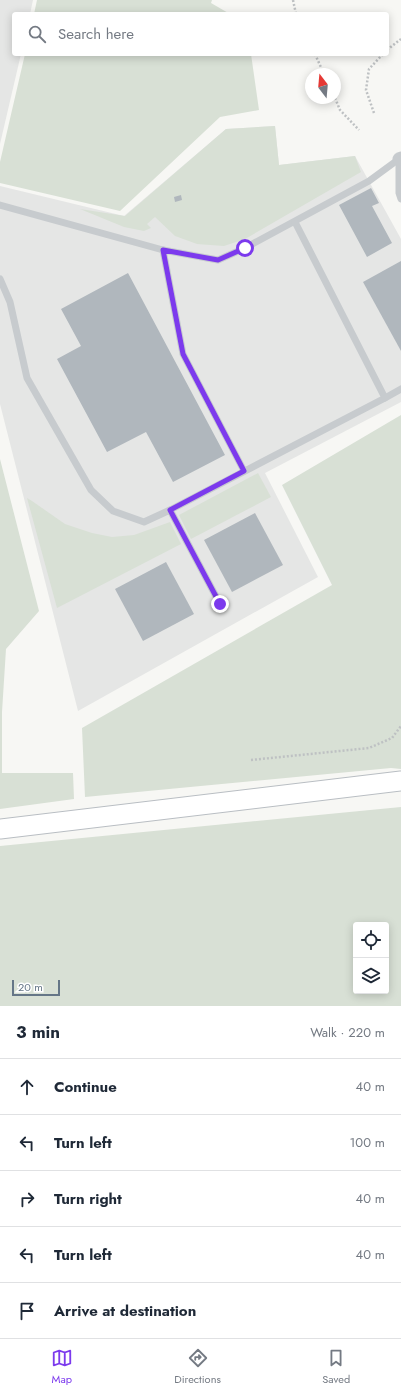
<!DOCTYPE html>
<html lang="en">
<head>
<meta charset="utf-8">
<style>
  body { margin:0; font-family:Jost,sans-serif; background:#f2f2f3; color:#1f2937 }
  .controls { position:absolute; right:12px; bottom:12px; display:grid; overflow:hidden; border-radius:4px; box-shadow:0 2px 10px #0003 }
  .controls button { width:36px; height:36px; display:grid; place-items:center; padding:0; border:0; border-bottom:1px solid #e0e1e3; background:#fff; color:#1f2937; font:20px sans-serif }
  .compass { position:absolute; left:305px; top:68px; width:36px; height:36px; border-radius:50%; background:#fff; box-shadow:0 2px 10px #0003; rotate:344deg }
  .scale { position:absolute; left:12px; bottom:10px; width:48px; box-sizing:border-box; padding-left:4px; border:2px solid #657687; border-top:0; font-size:11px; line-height:14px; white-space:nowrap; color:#657687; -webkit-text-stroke:3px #fff; paint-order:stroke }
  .stop { position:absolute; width:12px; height:12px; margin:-9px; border:3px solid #7c3aed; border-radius:50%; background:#fff }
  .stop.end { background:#7c3aed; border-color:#fff; box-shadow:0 1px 4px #0008 }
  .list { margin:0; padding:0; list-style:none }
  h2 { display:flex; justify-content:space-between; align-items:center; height:52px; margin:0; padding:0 16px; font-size:17px }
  h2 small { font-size:13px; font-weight:400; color:#747a83 }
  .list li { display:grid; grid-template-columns:26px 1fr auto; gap:12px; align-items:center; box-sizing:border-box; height:56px; padding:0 16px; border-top:1px solid #e0e1e3 }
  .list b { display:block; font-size:15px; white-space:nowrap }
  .list em { font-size:13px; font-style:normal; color:#747a83 }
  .icon { flex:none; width:22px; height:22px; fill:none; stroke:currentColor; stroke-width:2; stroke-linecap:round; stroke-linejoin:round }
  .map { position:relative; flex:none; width:401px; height:1006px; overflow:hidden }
  .search { position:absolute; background:#fff; box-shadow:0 2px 10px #0003; left:12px; right:12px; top:12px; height:44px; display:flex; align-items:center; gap:10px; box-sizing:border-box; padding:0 14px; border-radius:4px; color:#747a83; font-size:15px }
  .sheet { height:332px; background:#fff }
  nav { display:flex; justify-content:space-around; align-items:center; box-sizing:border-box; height:56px; border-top:1px solid #e0e1e3; background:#fff; font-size:11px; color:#747a83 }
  nav a { display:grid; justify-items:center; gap:2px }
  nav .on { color:#7c3aed }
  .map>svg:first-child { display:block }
  .built { fill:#e5e6e5 }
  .green { fill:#d8e0d5; fill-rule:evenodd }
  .building { fill:#b0b7bd }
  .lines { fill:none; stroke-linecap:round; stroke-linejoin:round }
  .secondary-casing { stroke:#b9bec3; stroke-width:21 }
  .path { stroke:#bec1c3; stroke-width:2.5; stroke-dasharray:2 2; stroke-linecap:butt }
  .lane { stroke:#c7cbce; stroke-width:7 }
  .street { stroke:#c7cbce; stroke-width:13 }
  .secondary { stroke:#fff; stroke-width:19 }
  .route { stroke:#7c3aed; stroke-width:5 }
</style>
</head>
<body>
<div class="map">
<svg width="401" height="1006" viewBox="0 0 401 1006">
  <rect width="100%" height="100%" fill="#f7f7f4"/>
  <!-- built -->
  <g class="built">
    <polygon points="0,0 33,0 30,14 14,14 14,54 21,54 0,144"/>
    <polygon points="275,126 279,165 355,156 401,239 401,402 265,473 318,577 78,711 0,404 0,186 124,216 226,129"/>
  </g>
  <!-- green -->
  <g class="green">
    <polygon points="37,0 212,0 211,3 230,14 34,14"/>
    <polygon points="25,54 251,54 259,110 220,117 120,211 0,183 0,162"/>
    <polygon points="275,126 279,165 355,156 361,172 245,239 224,246 197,244 175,236 155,217 147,224 151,228 144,231 124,227 80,209 125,216 226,129"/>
    <polygon points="401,415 401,769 391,768 85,797 82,728 332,585 282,485"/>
    <polygon points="0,459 39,611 6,649 2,712 2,773 73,773 74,799 0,809"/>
    <polygon points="258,473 271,497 191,539 179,515"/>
    <polygon points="27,498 32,501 65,524 92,533 112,537 134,535 170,522 181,544 57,608"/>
    <path d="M 401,807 L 401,1006 L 0,1006 L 0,846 ZM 356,925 L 386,925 L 386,991 L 356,991 Z"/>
  </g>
  <!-- building -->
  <g class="building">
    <polygon points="371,188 379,203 372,206 392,243 367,257 339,205"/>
    <polygon points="181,195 182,200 175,202 174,197"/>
    <polygon points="401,261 401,351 363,282"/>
    <polygon points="128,273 225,455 173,482 146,432 107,452 57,359 81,346 61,309"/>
    <polygon points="255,513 283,565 232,592 204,540"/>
    <polygon points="166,562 194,614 143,641 115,589"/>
  </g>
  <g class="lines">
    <defs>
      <polyline id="secondary" points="0,829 401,781"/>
    </defs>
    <!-- secondary casing -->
    <use href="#secondary" class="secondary-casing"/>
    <!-- path -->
    <g class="path">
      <polyline points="293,0 296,14"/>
      <polyline points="387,50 401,39"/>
      <polyline points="315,54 324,74"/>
      <polyline points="335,98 340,110 359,130"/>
      <polyline points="374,113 366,90 369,69 383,54"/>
      <polyline points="251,760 369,748 392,738 401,726"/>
    </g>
    <!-- lane -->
    <g class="lane">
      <polyline points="399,159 399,193 401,199"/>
      <polyline points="0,205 163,250 218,260 245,248 369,181 399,159"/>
      <polyline points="163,250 183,354 244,471"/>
      <polyline points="0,279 10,302 27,378 91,490 113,511 144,522 170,510 385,398 295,222"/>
      <polyline points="385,398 401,389"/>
      <polyline points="170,510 220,604"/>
    </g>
    <!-- street -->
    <polyline class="street" points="399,159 401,158"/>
    <!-- secondary -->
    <use href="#secondary" class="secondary"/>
  </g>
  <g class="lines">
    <!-- route -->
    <polyline class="route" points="220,604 170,510 244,471 183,354 163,250 218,260 245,248"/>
  </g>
</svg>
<div class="controls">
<button><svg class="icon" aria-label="locate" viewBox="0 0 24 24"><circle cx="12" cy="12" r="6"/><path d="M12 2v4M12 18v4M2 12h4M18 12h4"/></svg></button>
<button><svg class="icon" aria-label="layers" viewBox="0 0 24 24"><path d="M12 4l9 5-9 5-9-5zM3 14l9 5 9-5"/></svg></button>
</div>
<svg class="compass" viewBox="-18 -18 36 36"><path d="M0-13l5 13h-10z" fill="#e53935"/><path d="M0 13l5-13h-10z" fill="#747a83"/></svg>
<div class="scale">20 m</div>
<div class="stop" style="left:245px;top:248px"></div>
<div class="stop end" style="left:220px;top:604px"></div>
<div class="search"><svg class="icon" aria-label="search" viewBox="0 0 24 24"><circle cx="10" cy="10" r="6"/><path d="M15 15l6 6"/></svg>Search here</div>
</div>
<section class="sheet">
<h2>3 min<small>Walk · 220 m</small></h2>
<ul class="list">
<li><svg class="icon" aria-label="ahead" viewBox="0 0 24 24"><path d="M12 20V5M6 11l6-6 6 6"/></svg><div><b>Continue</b></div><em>40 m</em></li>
<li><svg class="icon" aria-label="left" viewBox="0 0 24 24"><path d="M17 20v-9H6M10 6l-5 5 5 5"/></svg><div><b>Turn left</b></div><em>100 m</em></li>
<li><svg class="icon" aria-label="right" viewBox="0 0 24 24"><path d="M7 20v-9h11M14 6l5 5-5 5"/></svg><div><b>Turn right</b></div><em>40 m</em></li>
<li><svg class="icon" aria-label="left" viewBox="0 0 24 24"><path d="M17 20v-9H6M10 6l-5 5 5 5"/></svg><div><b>Turn left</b></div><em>40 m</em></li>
<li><svg class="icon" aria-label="arrive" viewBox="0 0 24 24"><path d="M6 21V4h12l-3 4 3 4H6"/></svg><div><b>Arrive at destination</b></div></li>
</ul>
</section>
<nav>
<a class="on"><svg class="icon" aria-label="map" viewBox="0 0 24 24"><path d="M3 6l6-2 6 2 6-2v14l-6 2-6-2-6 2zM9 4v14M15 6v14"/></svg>Map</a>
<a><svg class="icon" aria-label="directions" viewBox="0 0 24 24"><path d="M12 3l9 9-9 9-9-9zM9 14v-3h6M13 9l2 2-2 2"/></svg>Directions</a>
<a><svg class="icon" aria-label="saved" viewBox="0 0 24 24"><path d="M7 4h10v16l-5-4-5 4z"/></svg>Saved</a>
</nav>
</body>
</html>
